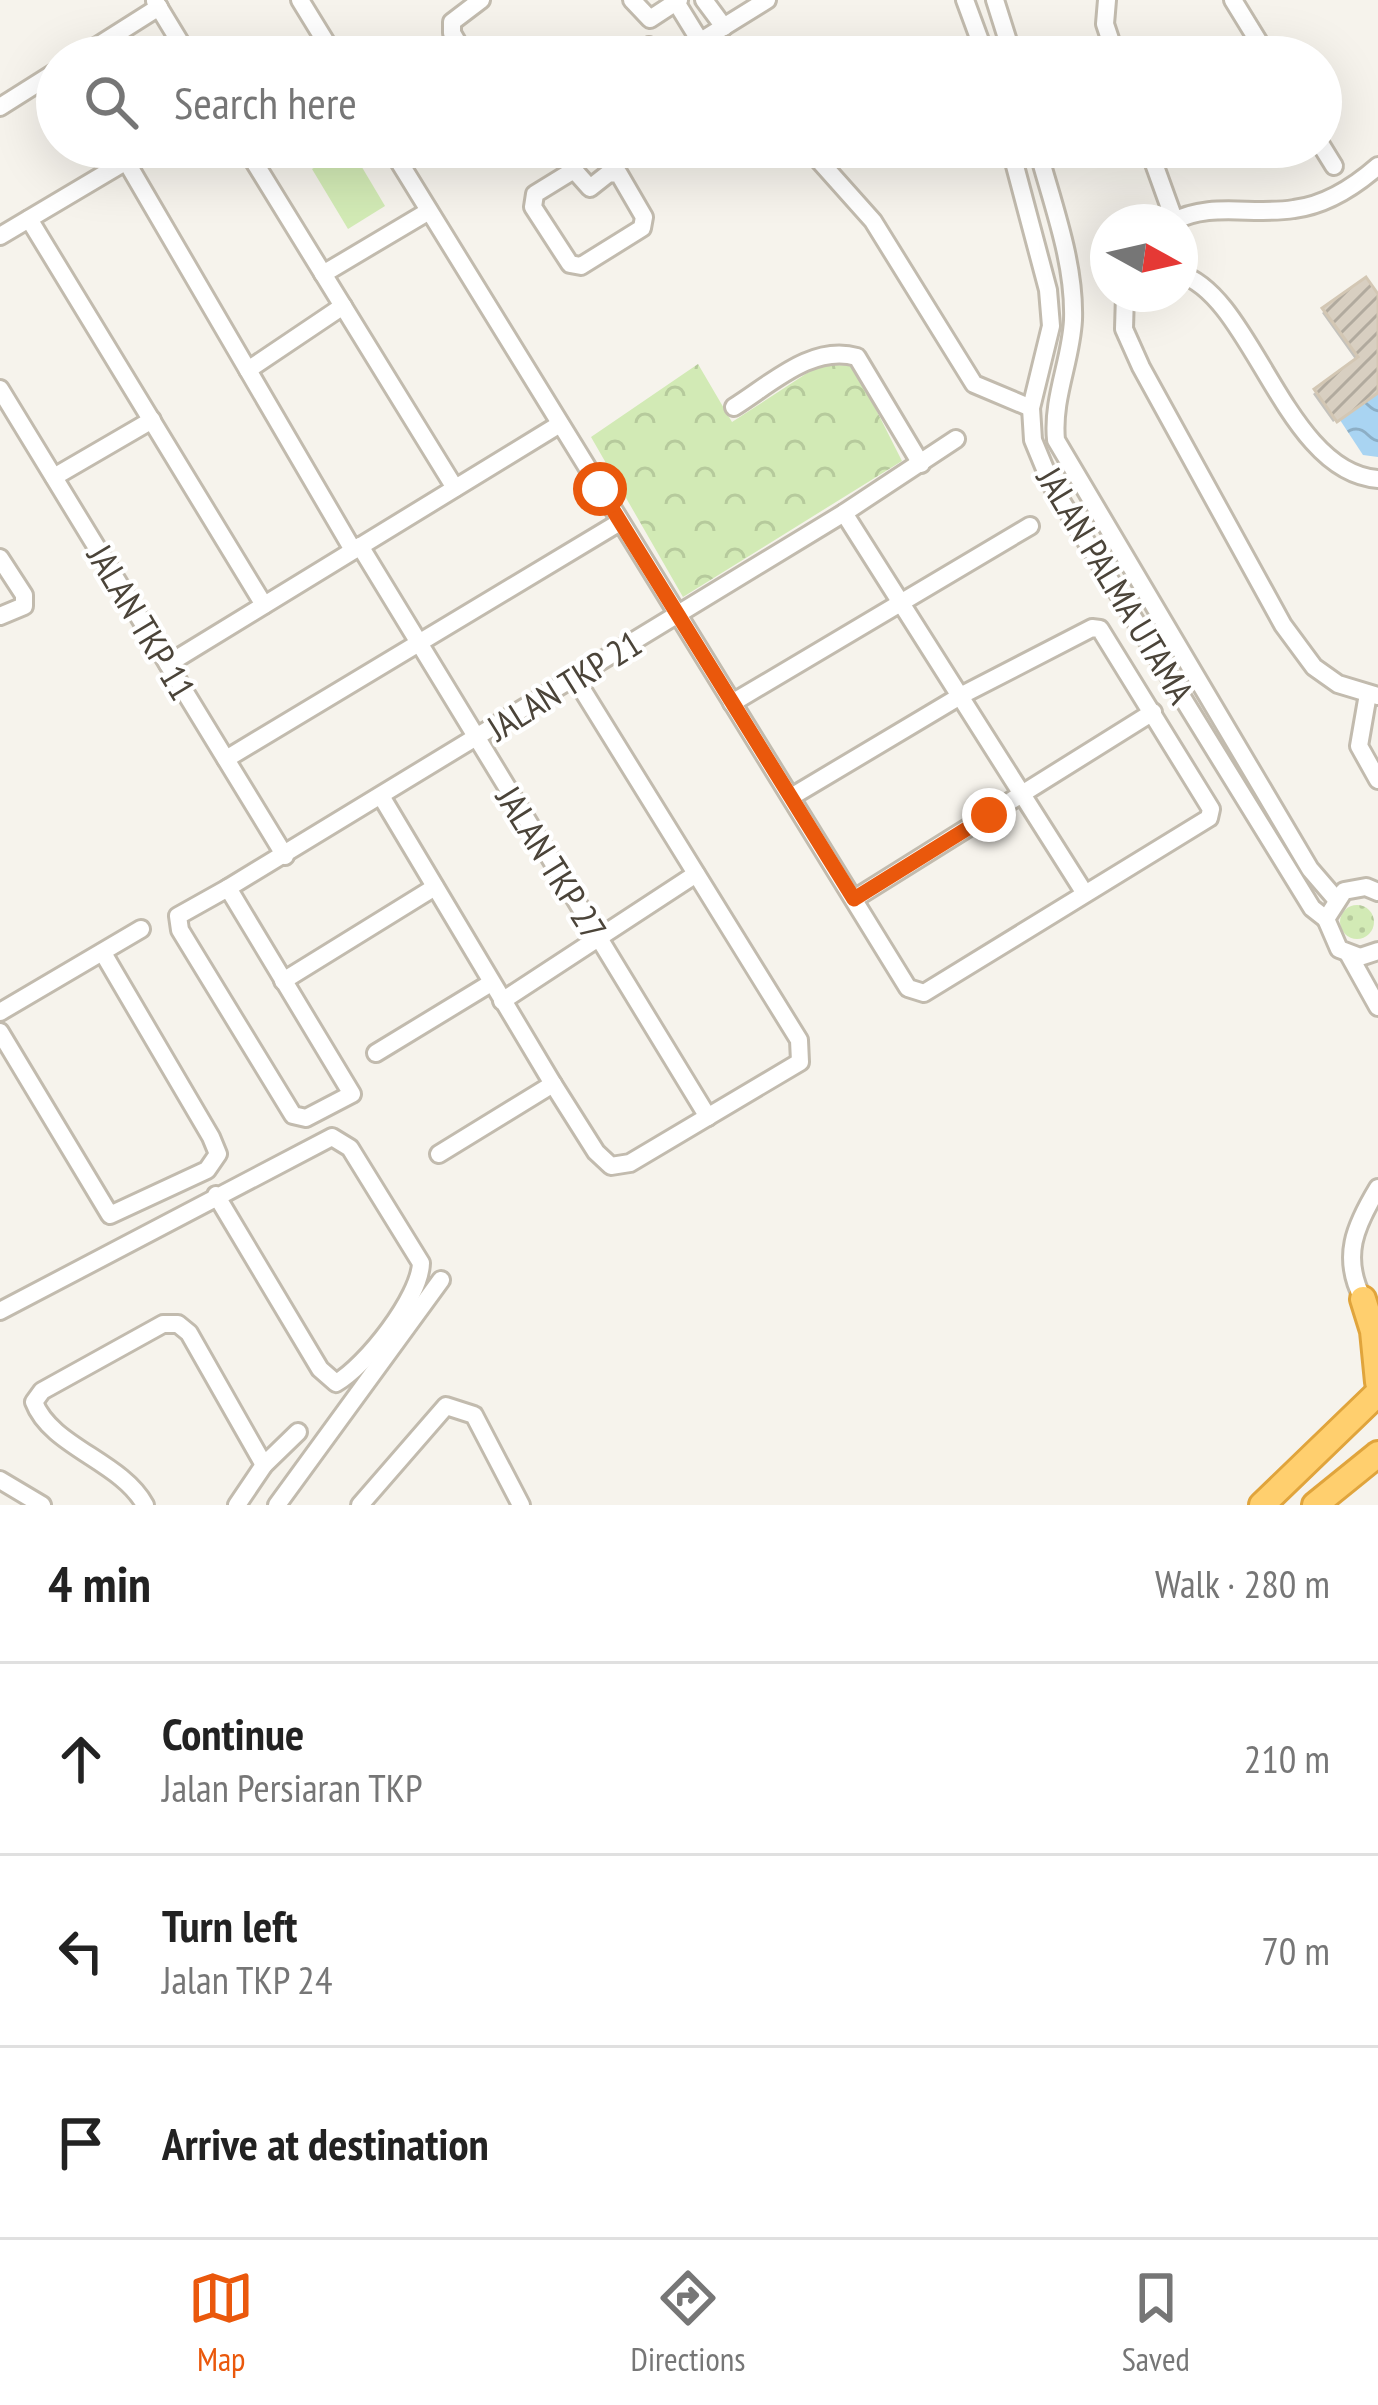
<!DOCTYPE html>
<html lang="en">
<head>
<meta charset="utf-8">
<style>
  body { margin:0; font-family:"PT Sans Narrow",sans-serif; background:#f2f2f2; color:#222 }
  .compass { position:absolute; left:1090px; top:204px; width:108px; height:108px; border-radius:50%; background:#fff; box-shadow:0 12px 48px #0002; rotate:98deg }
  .stop { position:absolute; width:36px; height:36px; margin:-27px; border:9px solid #ea580c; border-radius:50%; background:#fff }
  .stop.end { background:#ea580c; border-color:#fff; box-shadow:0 3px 12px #0008 }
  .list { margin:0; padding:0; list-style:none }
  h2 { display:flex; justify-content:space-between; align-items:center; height:156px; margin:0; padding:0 48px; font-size:51px }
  h2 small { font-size:39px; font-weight:400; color:#767676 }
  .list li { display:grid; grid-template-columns:78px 1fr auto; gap:36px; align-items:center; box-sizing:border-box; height:192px; padding:0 48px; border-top:3px solid #e0e0e0 }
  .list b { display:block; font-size:45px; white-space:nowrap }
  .list p { margin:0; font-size:39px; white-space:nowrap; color:#767676 }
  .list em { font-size:39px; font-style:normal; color:#767676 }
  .icon { flex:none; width:66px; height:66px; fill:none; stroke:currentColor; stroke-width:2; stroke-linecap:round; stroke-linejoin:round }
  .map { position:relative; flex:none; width:1378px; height:1505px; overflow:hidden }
  .search { position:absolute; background:#fff; box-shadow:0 12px 48px #0002; left:36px; right:36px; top:36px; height:132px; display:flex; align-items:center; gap:30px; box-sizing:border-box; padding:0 42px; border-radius:66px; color:#767676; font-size:45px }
  .sheet { height:732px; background:#fff }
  nav { display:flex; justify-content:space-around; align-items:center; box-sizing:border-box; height:168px; border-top:3px solid #e0e0e0; background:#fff; font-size:33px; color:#767676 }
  nav a { display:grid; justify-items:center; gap:6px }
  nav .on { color:#ea580c }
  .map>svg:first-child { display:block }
  .grass { fill:url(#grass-dots) }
  .park { fill:url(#park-crowns) }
  .pitch { fill:#d2eab5 }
  .water { fill:url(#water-waves) }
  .shadow { fill:#0003 }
  .building { fill:url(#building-hatch); stroke:#d3c7b4; stroke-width:3 }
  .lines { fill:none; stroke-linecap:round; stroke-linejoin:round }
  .minor-casing { stroke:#c2bbae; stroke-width:22 }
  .highway-casing { stroke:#e0a43c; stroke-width:30 }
  .minor { stroke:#fff; stroke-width:16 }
  .highway { stroke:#ffcf6e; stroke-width:24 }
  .route { stroke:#ea580c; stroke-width:15 }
  .labels { text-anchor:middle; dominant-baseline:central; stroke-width:9; stroke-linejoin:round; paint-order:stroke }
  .street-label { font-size:36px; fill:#4b4439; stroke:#fff }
</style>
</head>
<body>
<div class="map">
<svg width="1378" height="1505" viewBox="0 0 1378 1505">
  <defs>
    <pattern id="grass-dots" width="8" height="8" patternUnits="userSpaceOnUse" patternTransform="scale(3)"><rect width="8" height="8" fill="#d2eab5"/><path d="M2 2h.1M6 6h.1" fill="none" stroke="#b6ca9c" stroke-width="1.8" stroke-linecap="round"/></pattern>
    <pattern id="park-crowns" width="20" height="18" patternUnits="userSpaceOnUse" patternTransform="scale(3)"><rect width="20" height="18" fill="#d2eab5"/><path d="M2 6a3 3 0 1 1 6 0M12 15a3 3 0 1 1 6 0" fill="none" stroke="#b6ca9c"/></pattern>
    <pattern id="water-waves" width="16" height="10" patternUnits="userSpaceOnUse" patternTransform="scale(3)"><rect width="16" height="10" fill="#a9d4f2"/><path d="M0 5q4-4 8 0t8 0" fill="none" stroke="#8caec5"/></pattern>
    <pattern id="building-hatch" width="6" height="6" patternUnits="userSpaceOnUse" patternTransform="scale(3)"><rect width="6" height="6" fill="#d8cfc1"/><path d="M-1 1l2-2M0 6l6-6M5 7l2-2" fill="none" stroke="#b1aa9e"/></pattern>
  </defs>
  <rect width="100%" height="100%" fill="#f6f3ec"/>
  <!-- grass -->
  <circle class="grass" cx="1357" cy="922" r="17"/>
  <!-- park -->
  <polygon class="park" points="698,364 732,422 821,364 854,366 902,461 683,597 591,437"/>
  <!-- pitch -->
  <polygon class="pitch" points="350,147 385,206 348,229 312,169"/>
  <!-- water -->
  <polygon class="water" points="1378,393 1378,457 1363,455 1340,420"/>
  <!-- shadow -->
  <polygon class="shadow" points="1365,281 1378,301 1378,389 1333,422 1313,394 1357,362 1322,313"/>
  <!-- building -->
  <polygon class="building" points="1366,277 1378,294 1378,393 1337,422 1314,389 1358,357 1322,308"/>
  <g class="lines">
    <defs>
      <g id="minor">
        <polyline points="300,0 335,57"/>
        <polyline points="632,0 650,19 679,0"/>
        <polyline points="704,0 724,27"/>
        <polyline points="965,0 986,57"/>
        <polyline points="995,0 1013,57"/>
        <polyline points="1107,0 1105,24 1116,57"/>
        <polyline points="1233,0 1268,57"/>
        <polyline points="155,1 189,57"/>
        <polyline points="676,2 700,41"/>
        <polyline points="80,57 159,7"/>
        <polyline points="466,57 452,33 452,22 481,0"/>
        <polyline points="627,57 649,46 658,57"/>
        <polyline points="675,57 767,0"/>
        <polyline points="0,107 57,71"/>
        <polyline points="1321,145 1334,166"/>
        <polyline points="245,147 455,488"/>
        <polyline points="390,147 908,988 924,993 1209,818 1211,809 1100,629 1092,628 962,695 791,797"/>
        <polyline points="559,147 574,170 535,194 533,207 570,264 581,266 642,228 644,217 619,174 609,173 590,188 574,170"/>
        <polyline points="807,147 873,221 974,384 1031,408"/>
        <polyline points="1010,147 1048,290 1051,326 1031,408 1033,440 1052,486 1312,908 1326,919"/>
        <path d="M 1037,147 C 1052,203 1075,262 1073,320 C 1071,361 1052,398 1056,440 L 1310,869 L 1335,898"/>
        <polyline points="1148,147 1174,219"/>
        <polyline points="126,161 353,550"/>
        <polyline points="29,219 264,605"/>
        <path d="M 1172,222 C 1210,201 1252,216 1294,209 C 1326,205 1354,187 1378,166"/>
        <polyline points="0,236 150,147"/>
        <polyline points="323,274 429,211"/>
        <path d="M 1180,274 C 1253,296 1285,473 1378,479"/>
        <polyline points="1125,294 1124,329 1141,367 1283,625 1314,667 1338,684 1378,696"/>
        <polyline points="248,370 343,306"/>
        <polyline points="0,389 285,856"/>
        <path d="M 734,407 C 771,384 812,344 857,357 L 921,464"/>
        <polyline points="54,477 152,420"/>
        <polyline points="844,513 1084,892"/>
        <polyline points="360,546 708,1117"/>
        <polyline points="0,558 24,595 24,606 0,616"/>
        <polyline points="168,664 560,424"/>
        <polyline points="1368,694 1359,746 1378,780"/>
        <polyline points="732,703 1030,526"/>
        <polyline points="226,759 620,522"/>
        <polyline points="381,796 553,1084 596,1152 611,1166 630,1163 800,1062 799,1040 575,678"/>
        <polyline points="228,888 844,513 956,439"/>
        <polygon points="228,888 352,1094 306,1118 293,1115 180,930 178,916"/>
        <polyline points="1378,892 1366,887 1344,891 1326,919 1339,949 1360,957 1378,951"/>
        <polyline points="854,899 1153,712"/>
        <polyline points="1349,955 1378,1007"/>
        <polyline points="283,981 435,887"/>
        <polyline points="502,1001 696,874"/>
        <polyline points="0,1012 141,929"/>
        <polyline points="0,1032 110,1215 207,1170 218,1154 211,1137 103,953"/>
        <polyline points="376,1053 491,983"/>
        <polyline points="439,1154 553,1084"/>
        <path d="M 1363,1299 C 1341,1257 1355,1226 1378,1188"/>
        <path d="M 0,1311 L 332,1137 L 350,1148 L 421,1263 C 420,1297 366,1366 336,1383 L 320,1369 L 216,1195"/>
        <polyline points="0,1480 42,1505"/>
        <path d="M 145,1505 C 121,1461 51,1447 34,1402 L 42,1391 L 163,1324 L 178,1324 L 189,1333 L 264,1465"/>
        <polyline points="237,1505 264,1465 298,1432"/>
        <polyline points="277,1505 441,1280"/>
        <polyline points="360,1505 446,1406 474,1415 521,1505"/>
      </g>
      <g id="highway">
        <polyline points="1363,1299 1373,1331 1378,1382"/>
        <polyline points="1262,1505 1378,1393"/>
        <polyline points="1315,1505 1378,1454"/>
      </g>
    </defs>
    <!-- minor casing -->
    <use href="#minor" class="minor-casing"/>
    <!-- highway casing -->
    <use href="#highway" class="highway-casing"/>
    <!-- minor -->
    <use href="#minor" class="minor"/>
    <!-- highway -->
    <use href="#highway" class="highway"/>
  </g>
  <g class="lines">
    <!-- route -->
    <polyline class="route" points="600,489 854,899 989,815"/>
  </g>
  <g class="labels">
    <!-- street labels -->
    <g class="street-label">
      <text transform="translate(1116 585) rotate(59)">JALAN PALMA UTAMA</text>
      <text transform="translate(142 622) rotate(59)">JALAN TKP 11</text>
      <text transform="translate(564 685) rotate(-32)">JALAN TKP 21</text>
      <text transform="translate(552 863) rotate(58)">JALAN TKP 27</text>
    </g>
  </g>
</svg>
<svg class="compass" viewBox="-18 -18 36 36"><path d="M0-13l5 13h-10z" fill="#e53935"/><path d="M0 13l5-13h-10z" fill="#767676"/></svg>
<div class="stop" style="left:600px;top:489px"></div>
<div class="stop end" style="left:989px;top:815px"></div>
<div class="search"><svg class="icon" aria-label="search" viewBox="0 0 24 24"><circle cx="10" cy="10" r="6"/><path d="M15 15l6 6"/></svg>Search here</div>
</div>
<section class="sheet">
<h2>4 min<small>Walk · 280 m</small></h2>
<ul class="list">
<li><svg class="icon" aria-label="ahead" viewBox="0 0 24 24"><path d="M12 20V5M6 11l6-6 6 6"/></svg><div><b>Continue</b><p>Jalan Persiaran TKP</p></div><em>210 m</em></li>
<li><svg class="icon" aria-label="left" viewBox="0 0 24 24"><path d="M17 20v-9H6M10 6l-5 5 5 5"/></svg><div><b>Turn left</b><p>Jalan TKP 24</p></div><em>70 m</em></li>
<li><svg class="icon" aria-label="arrive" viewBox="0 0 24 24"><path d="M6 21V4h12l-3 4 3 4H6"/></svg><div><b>Arrive at destination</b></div></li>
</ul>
</section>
<nav>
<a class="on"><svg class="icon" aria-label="map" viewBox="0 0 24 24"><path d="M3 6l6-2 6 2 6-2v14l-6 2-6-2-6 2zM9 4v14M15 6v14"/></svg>Map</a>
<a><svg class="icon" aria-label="directions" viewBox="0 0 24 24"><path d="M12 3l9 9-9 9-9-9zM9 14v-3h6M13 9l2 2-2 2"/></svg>Directions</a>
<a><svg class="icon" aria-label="saved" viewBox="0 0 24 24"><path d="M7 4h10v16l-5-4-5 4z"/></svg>Saved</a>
</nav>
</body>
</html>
